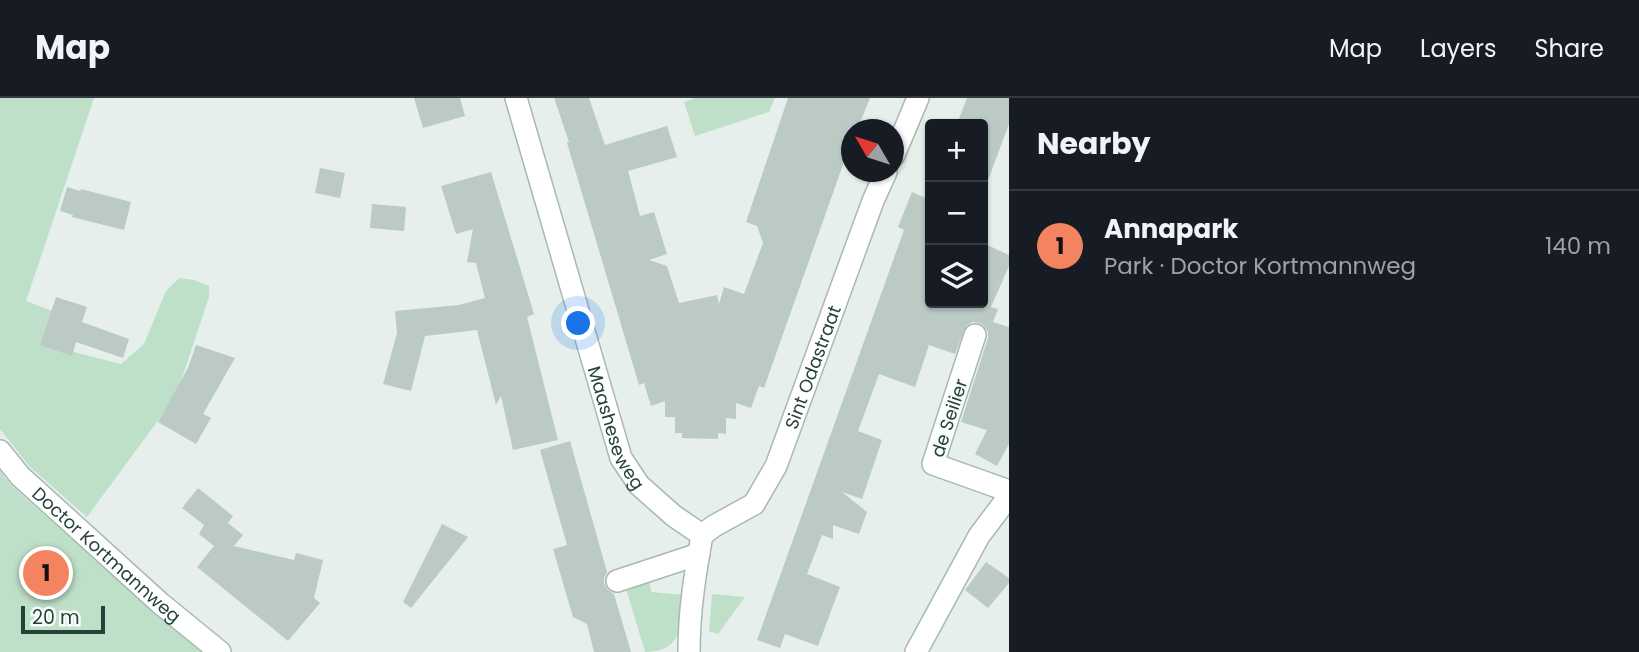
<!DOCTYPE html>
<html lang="en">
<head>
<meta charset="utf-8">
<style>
  body { margin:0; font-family:Poppins,sans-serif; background:#242831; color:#f1f3f6 }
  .controls { position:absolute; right:21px; top:21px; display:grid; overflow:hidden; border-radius:7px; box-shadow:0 2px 5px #0004 }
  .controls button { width:63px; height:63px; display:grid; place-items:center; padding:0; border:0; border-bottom:2px solid #363941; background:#171b24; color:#f1f3f6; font:35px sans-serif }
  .compass { position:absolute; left:841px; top:21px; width:63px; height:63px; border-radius:50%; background:#171b24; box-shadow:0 2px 5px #0004; rotate:309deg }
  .scale { position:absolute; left:21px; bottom:18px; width:84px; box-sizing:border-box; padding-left:7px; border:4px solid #24423a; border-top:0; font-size:19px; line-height:24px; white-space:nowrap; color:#24423a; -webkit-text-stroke:5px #f7fbf9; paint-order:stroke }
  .you { position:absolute; left:579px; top:226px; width:24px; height:24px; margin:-18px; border:5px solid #fff; border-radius:50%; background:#1a73e8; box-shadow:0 0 0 10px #1a73e833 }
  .badge { display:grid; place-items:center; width:46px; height:46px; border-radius:50%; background:#f4845f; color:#111; font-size:23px; font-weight:700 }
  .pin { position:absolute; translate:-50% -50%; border:4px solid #fff; box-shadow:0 2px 7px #0006 }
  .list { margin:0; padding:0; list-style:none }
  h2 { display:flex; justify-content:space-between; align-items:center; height:91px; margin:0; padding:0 28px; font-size:30px }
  h2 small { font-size:23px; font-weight:400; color:#9ea1a6 }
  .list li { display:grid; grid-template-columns:46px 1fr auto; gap:21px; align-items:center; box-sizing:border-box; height:112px; padding:0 28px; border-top:2px solid #363941 }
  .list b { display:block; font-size:26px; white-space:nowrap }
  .list p { margin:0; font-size:23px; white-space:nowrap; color:#9ea1a6 }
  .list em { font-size:23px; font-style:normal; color:#9ea1a6 }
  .icon { flex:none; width:38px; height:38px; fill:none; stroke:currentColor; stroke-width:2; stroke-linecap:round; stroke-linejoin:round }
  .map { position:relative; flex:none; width:1009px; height:554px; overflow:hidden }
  header { display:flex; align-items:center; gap:42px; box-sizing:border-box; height:98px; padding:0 35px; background:#171b24; border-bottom:2px solid #363941 }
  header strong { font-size:33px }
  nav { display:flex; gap:38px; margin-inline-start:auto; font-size:24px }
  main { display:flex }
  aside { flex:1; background:#171b24 }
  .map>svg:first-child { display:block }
  .green { fill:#bfe0c8 }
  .building { fill:#bbcac4 }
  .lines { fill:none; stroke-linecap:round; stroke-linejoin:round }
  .minor-casing { stroke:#a8b8b2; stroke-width:24 }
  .minor { stroke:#fff; stroke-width:21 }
  .labels { text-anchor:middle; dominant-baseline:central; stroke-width:5; stroke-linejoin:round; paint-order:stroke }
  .street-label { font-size:18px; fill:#24423a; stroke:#f7fbf9 }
</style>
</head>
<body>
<header>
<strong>Map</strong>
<nav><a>Map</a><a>Layers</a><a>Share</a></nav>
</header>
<main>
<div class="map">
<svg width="1009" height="554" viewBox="0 0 1009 554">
  <rect width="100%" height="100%" fill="#e6efeb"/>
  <!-- green -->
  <g class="green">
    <polygon points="0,0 94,0 26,203 58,215 48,245 74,254 121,266 144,246 166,193 179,180 194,182 209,188 209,199 176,298 87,419 29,368 0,331"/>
    <polygon points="696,0 775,0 769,14 695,38 684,4"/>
    <polygon points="0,373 10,386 127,490 209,554 0,554"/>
    <path d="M 649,480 L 651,494 L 683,497 C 680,527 684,553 645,554 L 625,487 Z"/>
    <polygon points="712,496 745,499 718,536 709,533"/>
  </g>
  <!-- building -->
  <g class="building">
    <polygon points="414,0 460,0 465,18 423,30"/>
    <polygon points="554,0 589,0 605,47 667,28 677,59 628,73 640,118 654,114 667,156 649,162 667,168 679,205 717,197 719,206 724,189 744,196 763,145 757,128 746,124 788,0 870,0 857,32 851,32 851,44 764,290 759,288 751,310 736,305 736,321 726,320 726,336 718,335 718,341 682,340 682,335 675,335 675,319 665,319 665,303 651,308 644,285 639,287 567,45 569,44"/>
    <polygon points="967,0 1009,0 1009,26 985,90 983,89 983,26 957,26"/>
    <polygon points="320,70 345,75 340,100 315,95"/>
    <polygon points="491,74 534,216 527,219 558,342 513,352 501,298 496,307 477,232 425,238 411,293 383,286 397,235 395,213 459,207 485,200 476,165 467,164 473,131 456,136 441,88"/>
    <polygon points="67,89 80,93 81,91 131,104 124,132 72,119 73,117 60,113"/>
    <polygon points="912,94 930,102 930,205 979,205 983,206 983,145 1009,157 1009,168 991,209 998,211 993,224 1009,229 1009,346 997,368 975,356 987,332 961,324 988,240 988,234 984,228 980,225 972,224 966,228 955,256 929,247 915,289 879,276 858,333 882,342 862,401 842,394 867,414 859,436 833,427 833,441 822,437 807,476 840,489 818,548 785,536 780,550 757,542 904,132 898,129"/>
    <polygon points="372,106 406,109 404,133 370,130"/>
    <polygon points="56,199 87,209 82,224 129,241 123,260 76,244 72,258 40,247"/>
    <polygon points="196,247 235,260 203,316 211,320 196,346 158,324 188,270"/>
    <polygon points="570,343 607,474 604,480 604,486 608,492 614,496 631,554 594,554 587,526 573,519 553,451 567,447 540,352"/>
    <polygon points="198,390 233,418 228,425 243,437 234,448 294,462 296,455 323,462 314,500 320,505 288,543 197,469 214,448 199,436 204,427 182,410"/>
    <polygon points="442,426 468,439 411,510 403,504"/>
    <polygon points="986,464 1009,480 1009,485 988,510 965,492"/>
  </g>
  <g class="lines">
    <defs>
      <g id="minor">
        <path id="s1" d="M 516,0 L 621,360 L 639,387 L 674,418 L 702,437 C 695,476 689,514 689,554"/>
        <polyline points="894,57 918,0"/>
        <polyline points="975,237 933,366 1009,393"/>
        <path id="s2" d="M 0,353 L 20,378 L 160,505 L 220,554"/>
        <path id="s3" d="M 702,437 L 714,428 L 754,406 L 776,368 L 873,103 L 886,74"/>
        <polyline points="617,483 699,456"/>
        <polyline points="916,554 979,438 1009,398"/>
      </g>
    </defs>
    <!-- minor casing -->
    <use href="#minor" class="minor-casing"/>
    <!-- minor -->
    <use href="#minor" class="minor"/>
  </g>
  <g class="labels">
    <!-- street labels -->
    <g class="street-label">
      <text stroke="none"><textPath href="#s3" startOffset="210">Sint Odastraat</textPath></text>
      <text transform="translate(949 320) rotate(-72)">de Seilier</text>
      <text stroke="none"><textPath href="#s1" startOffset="345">Maasheseweg</textPath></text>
      <text stroke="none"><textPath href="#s2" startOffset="149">Doctor Kortmannweg</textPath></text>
    </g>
  </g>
</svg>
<div class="controls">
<button>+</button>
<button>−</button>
<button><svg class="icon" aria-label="layers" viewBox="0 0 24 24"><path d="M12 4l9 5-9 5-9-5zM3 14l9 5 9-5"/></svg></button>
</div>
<svg class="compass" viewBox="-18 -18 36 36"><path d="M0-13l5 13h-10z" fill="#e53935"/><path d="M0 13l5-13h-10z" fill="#9ea1a6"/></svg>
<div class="scale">20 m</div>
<div class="you"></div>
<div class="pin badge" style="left:46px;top:475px">1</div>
</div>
<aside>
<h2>Nearby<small></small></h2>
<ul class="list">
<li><span class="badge">1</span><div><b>Annapark</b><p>Park · Doctor Kortmannweg</p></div><em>140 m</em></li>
</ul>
</aside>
</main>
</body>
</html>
